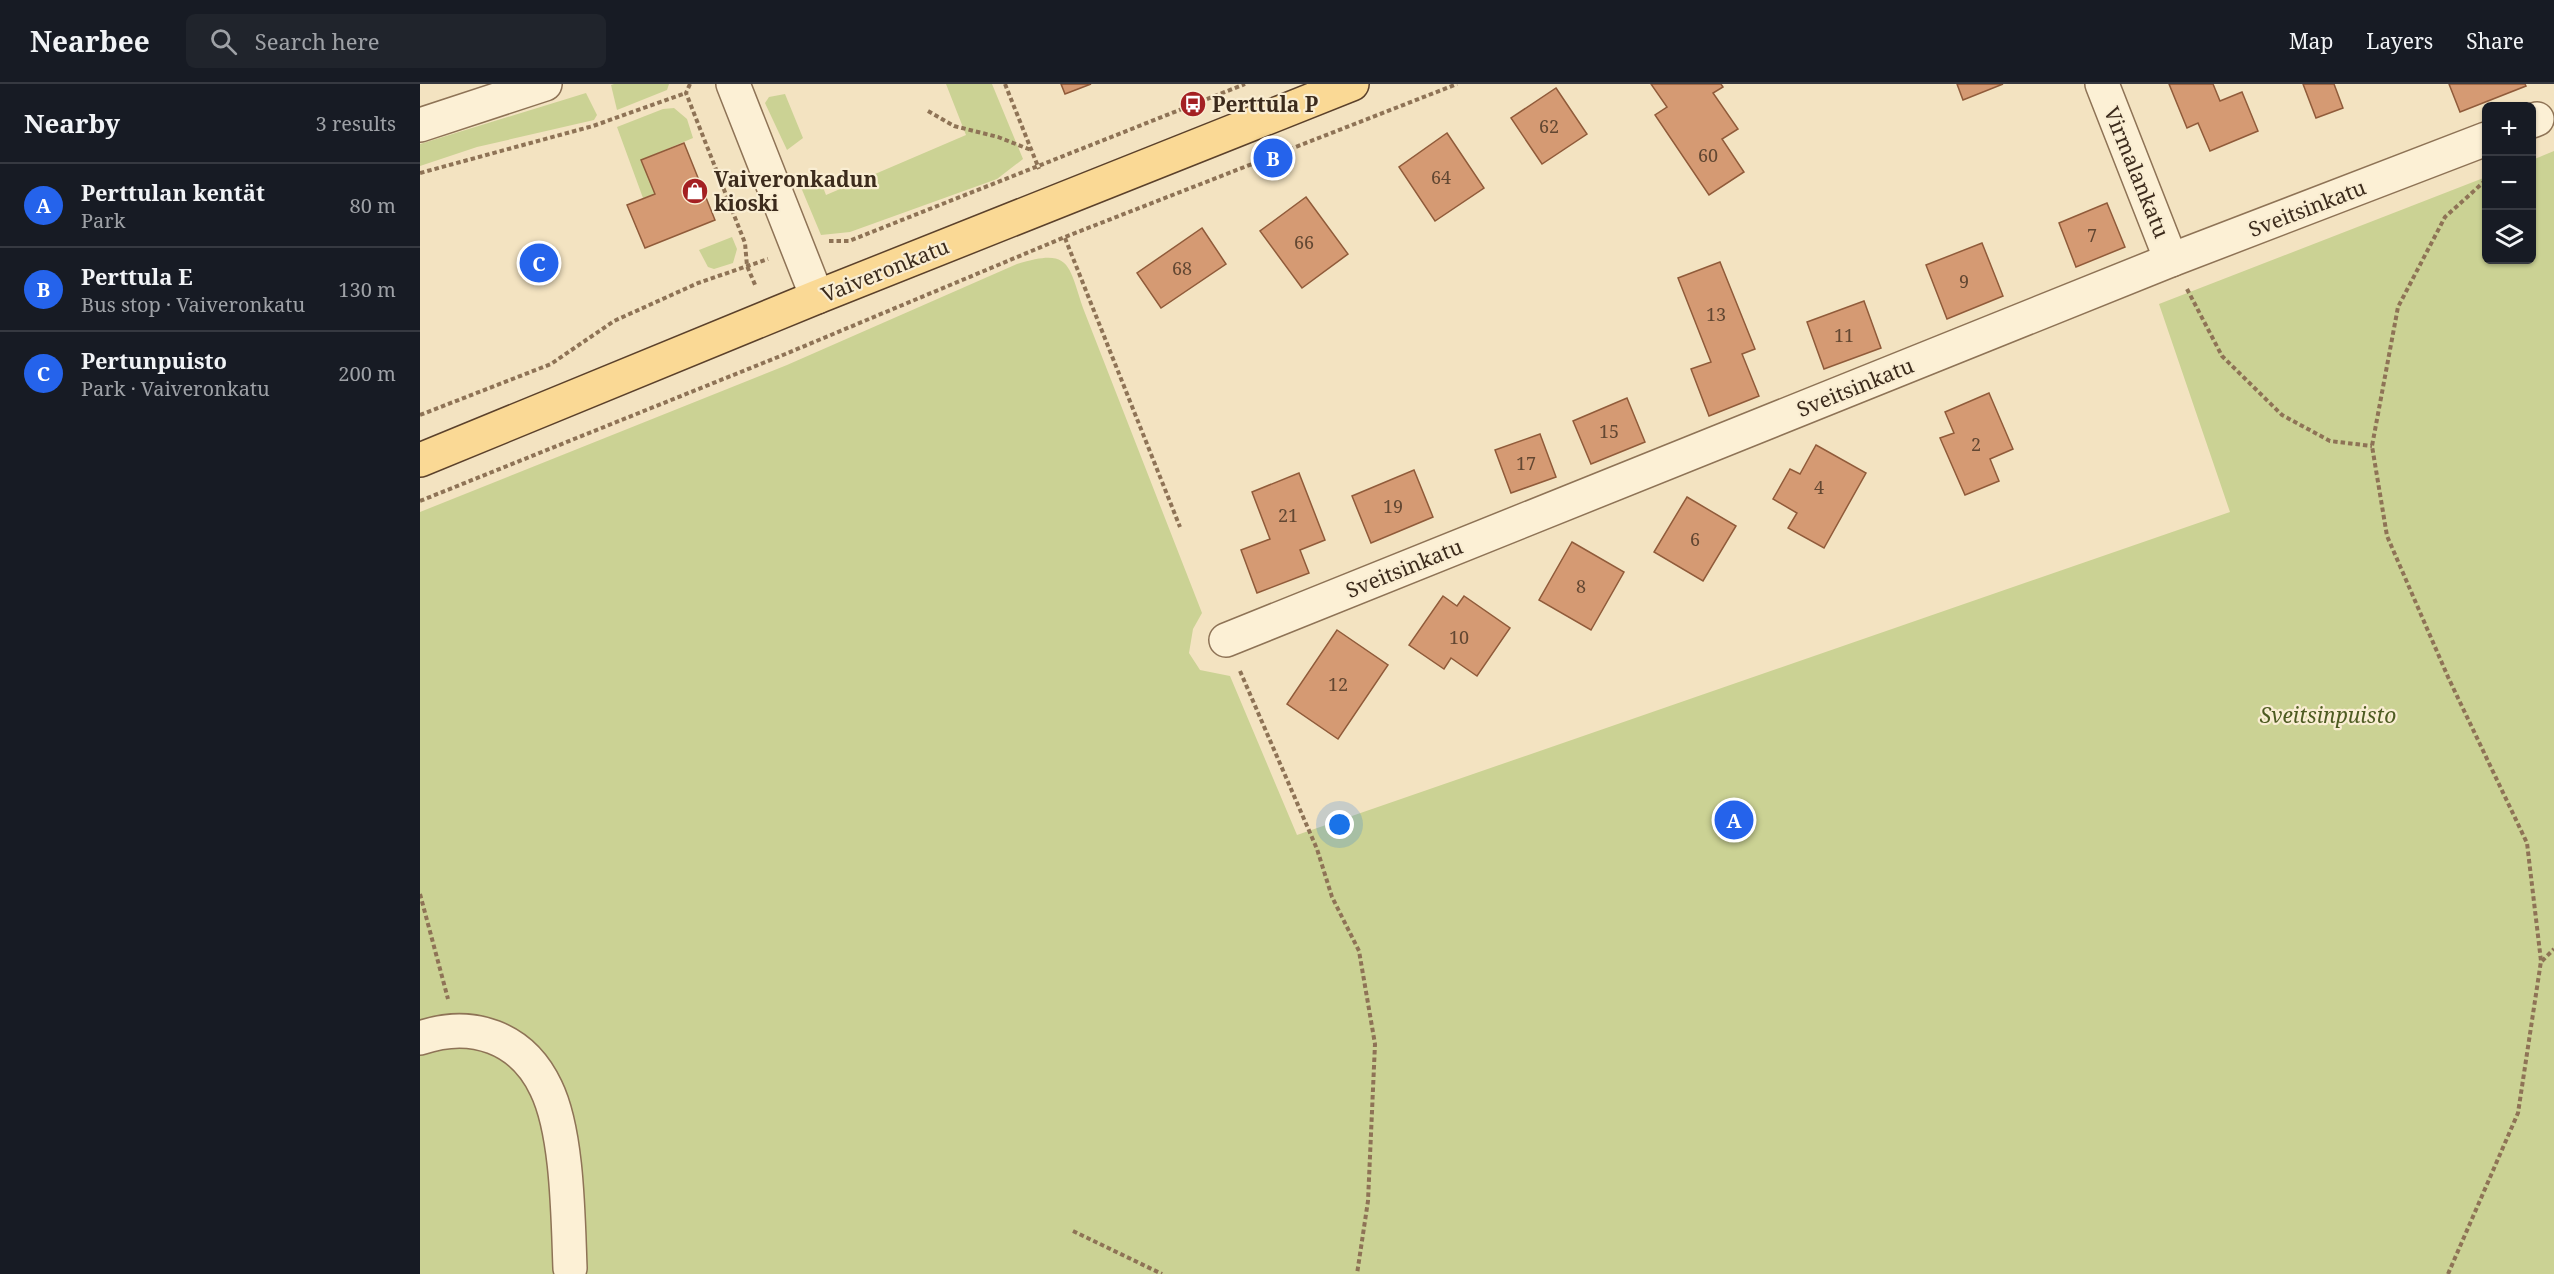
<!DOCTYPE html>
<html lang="en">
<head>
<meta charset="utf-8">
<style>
  body { margin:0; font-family:"Noto Serif",serif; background:#20242c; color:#f1f3f6 }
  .controls { position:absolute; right:18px; top:18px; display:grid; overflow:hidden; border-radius:9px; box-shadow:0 2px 4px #0004 }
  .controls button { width:54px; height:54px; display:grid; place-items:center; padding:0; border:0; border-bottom:2px solid #363941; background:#171b24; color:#f1f3f6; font:30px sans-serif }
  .you { position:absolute; left:920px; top:741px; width:21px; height:21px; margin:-15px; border:4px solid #fff; border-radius:50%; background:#1a73e8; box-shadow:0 0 0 9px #1a73e833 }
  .badge { display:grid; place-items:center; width:39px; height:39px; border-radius:50%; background:#2563eb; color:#fff; font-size:20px; font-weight:700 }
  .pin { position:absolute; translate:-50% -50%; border:3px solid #fff; box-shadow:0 2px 6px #0006 }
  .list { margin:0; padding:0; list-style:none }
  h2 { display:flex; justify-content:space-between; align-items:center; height:78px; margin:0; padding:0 24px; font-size:26px }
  h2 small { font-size:20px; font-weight:400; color:#9ea1a6 }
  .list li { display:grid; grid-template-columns:39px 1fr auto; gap:18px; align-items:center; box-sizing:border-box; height:84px; padding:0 24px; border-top:2px solid #363941 }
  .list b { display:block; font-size:22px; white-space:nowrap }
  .list p { margin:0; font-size:20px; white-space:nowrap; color:#9ea1a6 }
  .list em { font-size:20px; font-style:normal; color:#9ea1a6 }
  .icon { flex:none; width:33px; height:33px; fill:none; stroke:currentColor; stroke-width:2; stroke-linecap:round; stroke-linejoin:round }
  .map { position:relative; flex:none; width:2134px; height:1190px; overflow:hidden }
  header { display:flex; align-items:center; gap:36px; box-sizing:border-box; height:84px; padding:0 30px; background:#171b24; border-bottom:2px solid #363941 }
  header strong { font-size:28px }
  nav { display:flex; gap:33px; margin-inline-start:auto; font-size:21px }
  .search { width:420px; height:54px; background:#20242c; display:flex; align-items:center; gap:15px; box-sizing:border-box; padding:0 21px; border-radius:9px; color:#9ea1a6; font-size:22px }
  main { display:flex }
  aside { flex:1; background:#171b24 }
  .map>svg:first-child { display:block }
  .green { fill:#cbd294 }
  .building { fill:#d59a73; stroke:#905b3a; stroke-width:1.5 }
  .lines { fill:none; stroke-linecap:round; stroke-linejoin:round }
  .minor-casing { stroke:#8e7356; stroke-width:36 }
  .major-casing { stroke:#5b412b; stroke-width:36 }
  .path { stroke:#8e7356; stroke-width:4; stroke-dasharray:4.5 3; stroke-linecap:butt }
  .minor { stroke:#fcf0d5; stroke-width:33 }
  .major { stroke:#fad995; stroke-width:33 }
  .labels { text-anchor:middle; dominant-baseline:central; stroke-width:4.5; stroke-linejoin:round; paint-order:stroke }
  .number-label { font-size:18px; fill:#624732 }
  .poi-label { font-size:21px; font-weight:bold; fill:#3c2b1c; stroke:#f9edd2; text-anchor:start }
  .street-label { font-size:21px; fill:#3c2b1c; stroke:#f9edd2 }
  .park-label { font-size:21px; font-style:italic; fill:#4d5b21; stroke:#f9edd2 }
</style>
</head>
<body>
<header>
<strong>Nearbee</strong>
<div class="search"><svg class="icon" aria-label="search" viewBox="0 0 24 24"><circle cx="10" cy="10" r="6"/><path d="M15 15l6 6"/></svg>Search here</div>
<nav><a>Map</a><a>Layers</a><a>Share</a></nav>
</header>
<main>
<aside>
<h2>Nearby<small>3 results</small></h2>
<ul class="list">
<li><span class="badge">A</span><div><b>Perttulan kentät</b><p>Park</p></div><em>80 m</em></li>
<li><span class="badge">B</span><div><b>Perttula E</b><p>Bus stop · Vaiveronkatu</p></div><em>130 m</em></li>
<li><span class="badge">C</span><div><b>Pertunpuisto</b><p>Park · Vaiveronkatu</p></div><em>200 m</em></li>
</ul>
</aside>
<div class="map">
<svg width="2134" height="1190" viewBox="0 0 2134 1190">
  <rect width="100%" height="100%" fill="#f3e3c1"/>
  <!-- green -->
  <g class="green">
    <polygon points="194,0 249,0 247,6 197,26 191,1"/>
    <polygon points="526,0 572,0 603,75 577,95 430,148 401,151 380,101 396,85 406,111 546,51"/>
    <polygon points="166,9 177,31 174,36 57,63 0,82 0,60"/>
    <polygon points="365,10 383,54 367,66 345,19 349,13"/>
    <polygon points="254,24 267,35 273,54 221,76 235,110 223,114 197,43 243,25"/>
    <path d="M 2134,67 L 2134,1190 L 0,1190 L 0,428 L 367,281 L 597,180 C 650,164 648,179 663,224 L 782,529 L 773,545 L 769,569 L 780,586 L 810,592 L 877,751 L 1810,428 L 1739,220 L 2066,93 L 2066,176 L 2112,176 L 2112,76 Z"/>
    <polygon points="312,153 317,165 313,179 294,185 288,183 279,166"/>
  </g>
  <!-- building -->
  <g class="building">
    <polygon points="641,0 671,0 645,10"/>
    <polygon points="1231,0 1301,0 1303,3 1293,9 1318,45 1302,55 1324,88 1289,111 1235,31 1247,23"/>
    <polygon points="1537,0 1583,0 1543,16"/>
    <polygon points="1749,0 1793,0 1800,17 1822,8 1838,47 1790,67 1778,39 1767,44"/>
    <polygon points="1883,0 1914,0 1923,24 1896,34"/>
    <polygon points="2029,0 2105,0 2106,2 2040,28"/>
    <polygon points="1136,4 1167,50 1122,80 1091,34"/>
    <polygon points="1027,49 1064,104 1015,137 979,83"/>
    <polygon points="264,59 295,136 225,164 207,121 235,110 221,76"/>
    <polygon points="886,113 928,170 882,204 840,147"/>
    <polygon points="1687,119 1705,163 1656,183 1639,139"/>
    <polygon points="782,144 806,180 741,224 717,189"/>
    <polygon points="1562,159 1583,212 1527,235 1506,181"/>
    <polygon points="1300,178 1335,265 1322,270 1339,312 1289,332 1271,285 1291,278 1258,194"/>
    <polygon points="1444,217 1461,264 1404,285 1387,238"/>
    <polygon points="1569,309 1593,365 1570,375 1579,397 1545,411 1520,354 1534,349 1525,328"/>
    <polygon points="1207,314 1225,358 1171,380 1153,337"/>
    <polygon points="1120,350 1136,393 1091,409 1075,366"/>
    <polygon points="1396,361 1446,389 1404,464 1368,444 1377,429 1353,415 1370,385 1380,390"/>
    <polygon points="994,386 1013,433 951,459 932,412"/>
    <polygon points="879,389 905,456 880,466 889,489 837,509 821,466 850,455 832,408"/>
    <polygon points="1267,413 1316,442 1283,497 1234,468"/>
    <polygon points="1152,458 1204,488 1171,546 1119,516"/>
    <polygon points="1023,512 1037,522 1044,512 1090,544 1057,592 1031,574 1024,585 989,561"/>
    <polygon points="917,546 968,581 918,655 867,620"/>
  </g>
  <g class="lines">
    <defs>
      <g id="minor">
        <polyline points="313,0 397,213"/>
        <polyline points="1682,0 1751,176"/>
        <polyline points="2112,37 2117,35"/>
        <polyline points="0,41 125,0"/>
        <polyline points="806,556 1751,176 2066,55"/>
        <path d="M 0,954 C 52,936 102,953 126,1004 C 148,1049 148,1135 150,1184"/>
      </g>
      <polyline id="major" points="0,376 397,213 932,0"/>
    </defs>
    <!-- minor casing -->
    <use href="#minor" class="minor-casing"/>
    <!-- major casing -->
    <use href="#major" class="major-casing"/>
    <!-- path -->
    <g class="path">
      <polyline points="270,0 266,9 325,159 327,182 336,203"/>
      <polyline points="585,0 619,85"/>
      <polyline points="508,27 534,42 578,53 611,66"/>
      <polyline points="0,89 173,42 266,9"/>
      <polyline points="645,154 760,443"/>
      <polyline points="409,157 429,157 825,0"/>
      <polyline points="1767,205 1802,272 1862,331 1910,357 1952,362"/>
      <polyline points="0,331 131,280 194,237 278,199 348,175"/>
      <polyline points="0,417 363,271 645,153 1037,0"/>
      <polyline points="820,587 897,765 912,813 939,867 955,960 948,1117 937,1190"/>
      <polyline points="0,810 28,915"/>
      <polyline points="2122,877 2134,865"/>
      <polyline points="653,1147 742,1190"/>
      <polyline points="2028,1190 2098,1029 2121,877 2107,759 2028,593 1967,452 1952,362 1978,223 2025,133 2066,96"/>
    </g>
    <!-- minor -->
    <use href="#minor" class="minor"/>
    <!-- major -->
    <use href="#major" class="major"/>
  </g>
  <!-- icons -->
  <defs>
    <symbol id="bus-disc" viewBox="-11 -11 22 22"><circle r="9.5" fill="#a42022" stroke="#f9edd2"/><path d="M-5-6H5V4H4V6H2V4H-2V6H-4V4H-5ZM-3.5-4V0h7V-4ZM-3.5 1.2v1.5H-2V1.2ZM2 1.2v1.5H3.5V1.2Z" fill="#fff"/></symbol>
    <symbol id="shop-disc" viewBox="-11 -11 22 22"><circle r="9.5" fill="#a42022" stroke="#f9edd2"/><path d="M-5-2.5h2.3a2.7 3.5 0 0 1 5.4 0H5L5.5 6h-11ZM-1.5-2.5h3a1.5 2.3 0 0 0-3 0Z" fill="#fff"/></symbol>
  </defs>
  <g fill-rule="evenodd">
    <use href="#bus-disc" x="758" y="5" width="30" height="30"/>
    <use href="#shop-disc" x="260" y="92" width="30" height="30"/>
  </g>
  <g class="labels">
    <!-- number labels -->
    <g class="number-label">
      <text x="1129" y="42">62</text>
      <text x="1288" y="71">60</text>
      <text x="1021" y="93">64</text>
      <text x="1672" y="151">7</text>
      <text x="884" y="158">66</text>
      <text x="762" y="184">68</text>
      <text x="1544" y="197">9</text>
      <text x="1296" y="230">13</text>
      <text x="1424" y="251">11</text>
      <text x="1189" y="347">15</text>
      <text x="1556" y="360">2</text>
      <text x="1106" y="379">17</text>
      <text x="1399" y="403">4</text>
      <text x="973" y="422">19</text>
      <text x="868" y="431">21</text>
      <text x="1275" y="455">6</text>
      <text x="1161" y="502">8</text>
      <text x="1039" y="553">10</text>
      <text x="918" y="600">12</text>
    </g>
    <!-- poi labels -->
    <g class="poi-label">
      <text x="792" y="20">Perttula P</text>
      <text x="294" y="95">Vaiveronkadun<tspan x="294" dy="24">kioski</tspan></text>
    </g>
    <!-- street labels -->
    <g class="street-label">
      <text transform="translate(1717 88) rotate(68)">Virmalankatu</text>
      <text transform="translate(1887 124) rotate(-21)">Sveitsinkatu</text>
      <text transform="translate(465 186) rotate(-22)">Vaiveronkatu</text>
      <text transform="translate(1435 303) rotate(-22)">Sveitsinkatu</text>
      <text transform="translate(984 484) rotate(-22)">Sveitsinkatu</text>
    </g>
    <!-- park labels -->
    <g class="park-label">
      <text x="1908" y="631">Sveitsinpuisto</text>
    </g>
  </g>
</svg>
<div class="controls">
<button>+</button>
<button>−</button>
<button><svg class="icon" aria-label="layers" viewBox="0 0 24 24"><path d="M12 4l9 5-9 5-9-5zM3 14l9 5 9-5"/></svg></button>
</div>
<div class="you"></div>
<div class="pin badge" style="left:1314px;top:736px">A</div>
<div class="pin badge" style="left:853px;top:74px">B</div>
<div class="pin badge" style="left:119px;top:179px">C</div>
</div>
</main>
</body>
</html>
